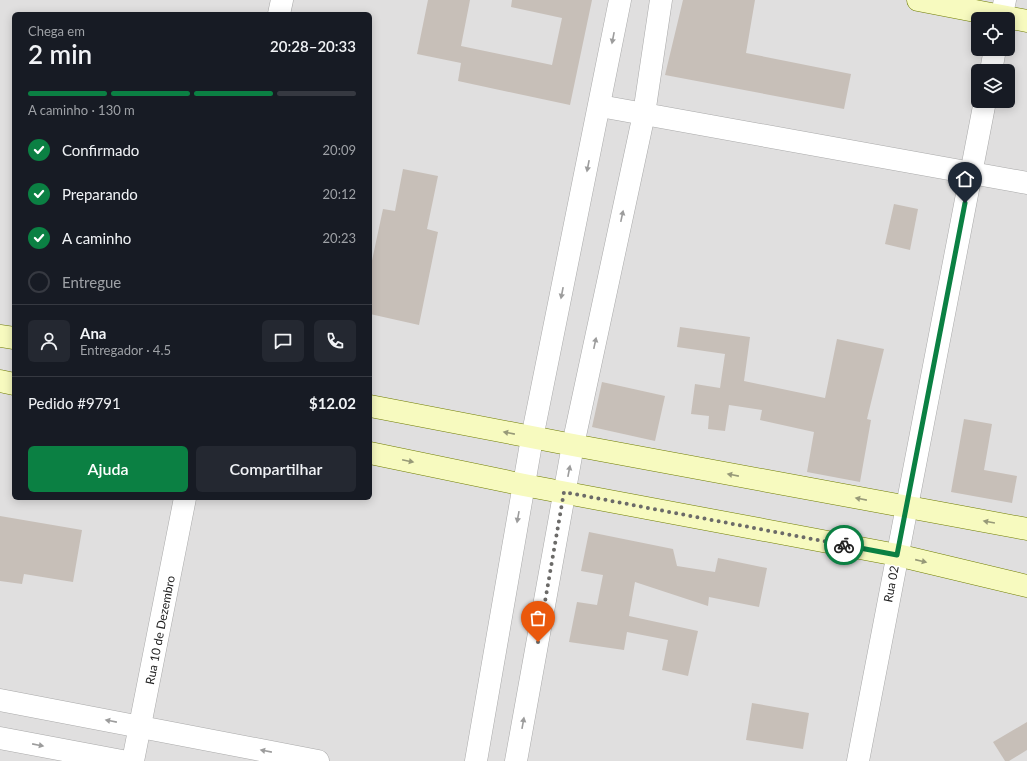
<!DOCTYPE html>
<html lang="pt">
<head>
<meta charset="utf-8">
<style>
	:root { --surface:#171b24; --page:#242831; --text:#f1f3f6; --muted:#9ea1a6; --line:#363941; --accent:#0b8043 }
	body { margin:0; font-family:Lato,sans-serif; background:var(--page); color:var(--text); height:100vh; display:flex; flex-direction:column; font-size:15px; white-space:nowrap }
	* { box-sizing:border-box; margin:0 }
	p { font-size:13px; color:var(--muted) }
	.icon { flex:none; width:22px; height:22px; fill:none; stroke:currentColor; stroke-width:2; stroke-linecap:round; stroke-linejoin:round }
	.map { position:relative; flex:1; overflow:hidden }
	.drawer { position:absolute; left:12px; top:12px; width:360px; height:488px; display:flex; flex-direction:column; background:var(--surface); border-radius:6px; box-shadow:0 2px 10px #0003 }
	.drawer>* { flex:none }
	.fabs { position:absolute; left:971px; top:12px; display:grid; gap:8px }
	.fabs a { display:grid; place-items:center; width:44px; height:44px; border-radius:6px; background:var(--surface); box-shadow:0 2px 10px #0003; font-size:20px }
	.pin { position:absolute; display:grid; place-items:center; width:34px; height:34px; color:#fff; margin:-41px -17px; border-radius:50% 50% 50% 0; rotate:-45deg; box-shadow:0 0 4px #0007 }
	.pin .icon { rotate:45deg }
	.courier { position:absolute; display:grid; place-items:center; width:40px; height:40px; margin:-20px; border:3px solid #0b8043; border-radius:50%; background:#fff; color:#222; box-shadow:0 1px 5px #0007 }
	.summary em { font-style:normal; font-weight:600 }
	.summary div { display:flex; flex-direction:column-reverse }
	.summary { display:flex; align-items:center; justify-content:space-between; height:68px; padding:0 16px }
	h1 { font-size:26px; font-weight:600; line-height:30px }
	.bar { display:grid; grid-template-columns:repeat(4,1fr); gap:6px 4px; align-content:center; height:48px; padding:0 16px }
	.bar i { height:5px; border-radius:3px; background:var(--line) }
	.bar .on { background:var(--accent) }
	.bar p { grid-column:span 4 }
	.line { display:flex; align-items:center; gap:10px; padding:0 16px; border-top:1px solid var(--line) }
	.line div { flex:1 }
	.round { display:grid; place-items:center; flex:none; width:42px; height:42px; border-radius:6px; background:var(--page) }
	ol { padding:0 16px; list-style:none }
	li { display:flex; align-items:center; gap:12px; height:44px }
	li p { margin-inline-start:auto }
	li .icon { padding:4px; border-radius:50%; background:var(--accent); color:#fff; stroke-width:4 }
	li:last-child { color:var(--muted) }
	li i { width:22px; height:22px; border:2px solid var(--line); border-radius:50% }
	.action { display:flex; gap:8px; margin-top:auto; padding:8px 16px }
	.action a { flex:1; height:46px; border-radius:6px; background:var(--accent); color:#fff; font-size:16px; font-weight:600; line-height:46px; text-align:center }
	.action a+a { background:var(--page); color:var(--text) }
	.map>svg:first-child { display:block }
	.residential { fill:#e0dfdf; fill-rule:evenodd }
	.building { fill:#c7bfb8 }
	.lines { fill:none; stroke-linecap:round; stroke-linejoin:round }
	.street-casing { stroke:#a9a9a9; stroke-width:23 }
	.secondary-casing { stroke:#707d05; stroke-width:23 }
	.street { stroke:#fff; stroke-width:22 }
	.secondary { stroke:#f7fabf; stroke-width:22 }
	.oneway { fill:#9c9c9c }
	.oneway2 { fill:#979978 }
	.done { stroke:#6b6a68; stroke-width:4; stroke-dasharray:0 7.2 }
	.route { stroke:#0b8043; stroke-width:5 }
	.labels { text-anchor:middle; dominant-baseline:central; stroke-width:3; stroke-linejoin:round; paint-order:stroke }
	.street-label { font-size:12px; fill:#222; stroke:#fff }
</style>
</head>
<body>
<div class="map">
<svg width="1027" height="761" viewBox="0 0 1027 761">
	<rect width="100%" height="100%" fill="#f2efe9"/>
	<path class="residential" d="M0,0H1027V761H0ZM14,14H370V498H14ZM978,19H1008V49H978ZM978,71H1008V101H978Z"/>
	<g class="building">
		<path d="M428,0H470L461,46L552,65L562,18L511,7L512,0H592L570,105L458,81L461,63L417,54Z"/>
		<path d="M683,0H755L746,53L851,74L844,109L665,75Z"/>
		<path d="M403,169L438,176L427,229L438,232L419,325L370,314V270L383,209L395,211Z"/>
		<path d="M894,204L918,209L910,250L885,244Z"/>
		<path d="M680,327L750,337L744,381L825,398L837,339L884,349L867,419L871,420L860,482L807,472L814,432L760,420L762,410L729,405L725,431L708,429L709,416L691,414L695,384L720,388L725,354L677,347Z"/>
		<path d="M602,382L665,396L655,441L592,427Z"/>
		<path d="M964,419L992,424L984,470L1017,476L1012,503L951,492Z"/>
		<path d="M0,516L82,530L73,582L24,574L22,584L0,581Z"/>
		<path d="M589,532L673,549L677,566L715,572L718,558L767,568L759,607L709,597L708,606L635,582L629,616L698,631L688,676L662,670L668,640L627,632L624,650L569,642L577,602L597,605L603,575L581,571Z"/>
		<path d="M752,703L809,713L803,749L746,740Z"/>
		<path d="M1027,722V750L1009,761H1005L993,742Z"/>
	</g>
	<g class="lines">
		<defs>
			<g id="street">
				<path d="M279,14L282,0"/>
				<path d="M1001,19L1005,0"/>
				<path d="M991,71L995,49"/>
				<path d="M600,106L1027,183"/>
				<path d="M0,700L318,761"/>
				<path d="M0,738L122,761"/>
				<path d="M133,761L185,498"/>
				<path d="M476,761L532,438L620,0"/>
				<path d="M516,761L573,445L644,114L661,0"/>
				<path d="M858,761L985,101"/>
			</g>
			<g id="secondary">
				<path d="M918,0L1027,21"/>
				<path d="M0,336L14,338"/>
				<path d="M0,381L14,384"/>
				<path d="M370,406L573,445L1027,529"/>
				<path d="M370,453L524,485L897,555L1027,586"/>
			</g>
		</defs>
		<use href="#street" class="street-casing"/>
		<use href="#secondary" class="secondary-casing"/>
		<use href="#street" class="street"/>
		<use href="#secondary" class="secondary"/>
	</g>
	<defs><path id="oneway-solid" d="M-6-.8H1V-3.2L6.5 0L1 3.2V.8H-6Z"/></defs>
	<g class="oneway">
		<use href="#oneway-solid" transform="translate(613 38) rotate(101)"/>
		<use href="#oneway-solid" transform="translate(588 166) rotate(101)"/>
		<use href="#oneway-solid" transform="translate(622 216) rotate(-78)"/>
		<use href="#oneway-solid" transform="translate(562 293) rotate(101)"/>
		<use href="#oneway-solid" transform="translate(595 343) rotate(-78)"/>
		<use href="#oneway-solid" transform="translate(569 471) rotate(-79)"/>
		<use href="#oneway-solid" transform="translate(518 517) rotate(100)"/>
		<use href="#oneway-solid" transform="translate(111 721) rotate(-169)"/>
		<use href="#oneway-solid" transform="translate(523 723) rotate(-80)"/>
		<use href="#oneway-solid" transform="translate(38 745) rotate(11)"/>
		<use href="#oneway-solid" transform="translate(266 751) rotate(-169)"/>
	</g>
	<g class="oneway2">
		<use href="#oneway-solid" transform="translate(509 433) rotate(-169)"/>
		<use href="#oneway-solid" transform="translate(408 461) rotate(12)"/>
		<use href="#oneway-solid" transform="translate(733 475) rotate(-169)"/>
		<use href="#oneway-solid" transform="translate(861 499) rotate(-169)"/>
		<use href="#oneway-solid" transform="translate(989 522) rotate(-170)"/>
		<use href="#oneway-solid" transform="translate(921 561) rotate(13)"/>
	</g>
	<g class="lines">
		<path class="done" d="M538,642L564,492L844,545"/>
		<path class="route" d="M844,545L897,555L965,203"/>
	</g>
	<g class="labels">
		<g class="street-label">
			<text transform="translate(891 584) rotate(-79)">Rua 02</text>
			<text transform="translate(160 630) rotate(-79)">Rua 10 de Dezembro</text>
		</g>
	</g>
</svg>
<div class="fabs">
<a><svg class="icon" aria-label="locate" viewBox="0 0 24 24"><circle cx="12" cy="12" r="6"/><path d="M12 2v4M12 18v4M2 12h4M18 12h4"/></svg></a>
<a><svg class="icon" aria-label="layers" viewBox="0 0 24 24"><path d="M12 4l9 5-9 5-9-5zM3 14l9 5 9-5"/></svg></a>
</div>
<div class="pin" style="left:538px;top:642px;background:#ea580c"><svg class="icon" aria-label="bag" viewBox="0 0 24 24"><path d="M5 8h14l-1 12H6zM9 8a3 3 0 0 1 6 0"/></svg></div>
<div class="pin" style="left:965px;top:203px;background:#1f2937"><svg class="icon" aria-label="home" viewBox="0 0 24 24"><path d="M3 11l9-7 9 7M6 9v11h12V9"/></svg></div>
<div class="courier" style="left:844px;top:545px"><svg class="icon" aria-label="bike" viewBox="0 0 24 24"><circle cx="6" cy="16" r="4"/><circle cx="18" cy="16" r="4"/><path d="M6 16l4-8h5l3 8M10 8l3 8H6M13 5h3"/></svg></div>
<section class="drawer">
<div class="summary"><div><h1>2 min</h1><p>Chega em</p></div><em>20:28–20:33</em></div>
<div class="bar"><i class="on"></i><i class="on"></i><i class="on"></i><i></i><p>A caminho · 130 m</p></div>
<ol>
<li><svg class="icon" aria-label="check" viewBox="0 0 24 24"><path d="M5 12l5 5 9-10"/></svg>Confirmado<p>20:09</p></li>
<li><svg class="icon" aria-label="check" viewBox="0 0 24 24"><path d="M5 12l5 5 9-10"/></svg>Preparando<p>20:12</p></li>
<li><svg class="icon" aria-label="check" viewBox="0 0 24 24"><path d="M5 12l5 5 9-10"/></svg>A caminho<p>20:23</p></li>
<li><i></i>Entregue</li>
</ol>
<div class="line" style="height:72px"><a class="round"><svg class="icon" aria-label="person" viewBox="0 0 24 24"><circle cx="12" cy="8" r="4"/><path d="M4 21q1-7 8-7t8 7"/></svg></a><div><b>Ana</b><p>Entregador · 4.5</p></div><a class="round"><svg class="icon" aria-label="chat" viewBox="0 0 24 24"><path d="M4 5h16v11H9l-5 4z"/></svg></a><a class="round"><svg class="icon" aria-label="phone" viewBox="0 0 24 24"><path d="M5 4h4l2 5-3 2q2 4 5 5l2-3 5 2v4C11 20 4 13 5 4z"/></svg></a></div>
<div class="line" style="height:52px"><div>Pedido #9791</div><b>$12.02</b></div>
<div class="action"><a>Ajuda</a><a>Compartilhar</a></div>
</section>
</div>
</body>
</html>
